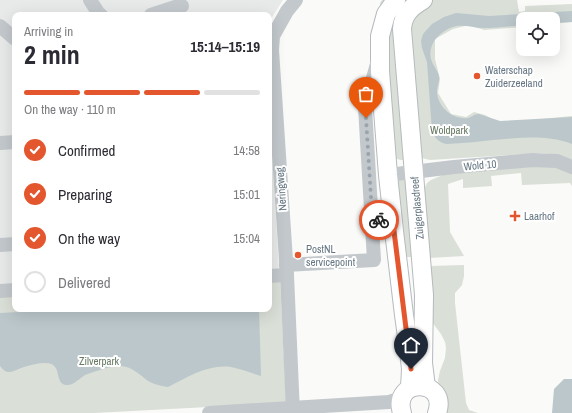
<!DOCTYPE html>
<html lang="en">
<head>
<meta charset="utf-8">
<style>
	:root { --surface:#fff; --page:#f2f2f3; --text:#2b2b33; --muted:#7c7c81; --line:#e1e1e2; --accent:#e4572e }
	body { margin:0; font-family:"Archivo Narrow",sans-serif; background:var(--page); color:var(--text); height:100vh; display:flex; flex-direction:column; font-size:15px; white-space:nowrap }
	* { box-sizing:border-box; margin:0 }
	p { font-size:13px; color:var(--muted) }
	.icon { flex:none; width:22px; height:22px; fill:none; stroke:currentColor; stroke-width:2; stroke-linecap:round; stroke-linejoin:round }
	.map { position:relative; flex:1; overflow:hidden }
	.details { position:absolute; left:12px; top:12px; width:260px; height:300px; display:flex; flex-direction:column; background:var(--surface); border-radius:8px; box-shadow:0 4px 16px #0002 }
	.details>* { flex:none }
	.buttons { position:absolute; left:516px; top:12px; display:grid; gap:8px }
	.buttons a { display:grid; place-items:center; width:44px; height:44px; border-radius:8px; background:var(--surface); box-shadow:0 4px 16px #0002; font-size:20px }
	.pin { position:absolute; display:grid; place-items:center; width:34px; height:34px; color:#fff; margin:-41px -17px; border-radius:50% 50% 50% 0; rotate:-45deg; box-shadow:0 0 4px #0007 }
	.pin .icon { rotate:45deg }
	.courier { position:absolute; display:grid; place-items:center; width:40px; height:40px; margin:-20px; border:3px solid #e4572e; border-radius:50%; background:#fff; color:#222; box-shadow:0 1px 5px #0007 }
	.overview em { font-style:normal; font-weight:700 }
	.overview div { display:flex; flex-direction:column-reverse }
	.overview { display:flex; align-items:center; justify-content:space-between; height:68px; padding:0 12px }
	h1 { font-size:26px; font-weight:700; line-height:30px }
	.bar { display:grid; grid-template-columns:repeat(4,1fr); gap:6px 4px; align-content:center; height:48px; padding:0 12px }
	.bar i { height:5px; border-radius:3px; background:var(--line) }
	.bar .on { background:var(--accent) }
	.bar p { grid-column:span 4 }
	ol { padding:0 12px; list-style:none }
	li { display:flex; align-items:center; gap:12px; height:44px }
	li p { margin-inline-start:auto }
	li .icon { padding:4px; border-radius:50%; background:var(--accent); color:#fff; stroke-width:4 }
	li:last-child { color:var(--muted) }
	li i { width:22px; height:22px; border:2px solid var(--line); border-radius:50% }
	.map>svg:first-child { display:block }
	.built { fill:#e8e9e9 }
	.green { fill:#dadfd7 }
	.water { fill:#bbc7cb }
	.lines { fill:none; stroke-linecap:round; stroke-linejoin:round }
	.major-casing { stroke:#b5babe; stroke-width:20 }
	.minor { stroke:#c3c8cc; stroke-width:14 }
	.major { stroke:#fff; stroke-width:18 }
	.done { stroke:#99a4ac; stroke-width:4; stroke-dasharray:0 7.2 }
	.route { stroke:#e4572e; stroke-width:5 }
	.poi-dot { fill:#e4572e; stroke:#fff; stroke-width:1.5 }
	.labels { text-anchor:middle; dominant-baseline:central; stroke-width:4; stroke-linejoin:round; paint-order:stroke }
	.poi-label { font-size:11px; fill:#657683; stroke:#fff; text-anchor:start }
	.park-label { font-size:11px; fill:#687a64; stroke:#fff }
	.street-label { font-size:11px; fill:#657683; stroke:#fff }
</style>
</head>
<body>
<div class="map">
<svg width="572" height="413" viewBox="0 0 572 413">
	<rect width="100%" height="100%" fill="#fafaf8"/>
	<g class="built">
		<path d="M0,0H283L269,22V15H15V287L0,288Z"/>
		<path d="M269,103L279,269L269,270Z"/>
	</g>
	<g class="green">
		<path d="M382,0H397L404,160C400,160 397,160 395,156L383,50L380,6V3Z"/>
		<path d="M412,0H517L519,12L525,11V6L572,4V22L553,24V19H523V27L484,30L469,25L453,29L435,39V59L440,79L438,93L451,114L466,117L474,112L485,115L499,123L572,116V161L550,154L542,153L430,160L422,158L421,151L409,3Z"/>
		<path d="M533,161L572,172V186L570,183L522,185L521,173L491,176L492,186L463,188V179L448,184L450,232L464,256L428,258L422,194L427,183L431,180L445,174Z"/>
		<path d="M408,178L413,257H404L394,181Z"/>
		<path d="M464,265V276L462,285L455,293V303L466,403L469,410L478,413H443L438,380L440,371L445,358L446,348L445,342L441,334L432,322L430,266Z"/>
		<path d="M280,278L286,403L94,413H0V294L15,293V309H269V279Z"/>
	</g>
	<g class="water">
		<path d="M572,11V22L553,23V19H523V25C510,26 496,28 483,28C472,28 461,23 450,28C437,34 426,47 432,62C434,67 438,71 439,76C440,81 437,86 437,91C437,106 452,120 468,118C472,117 474,114 479,114L500,121L572,117V144C547,134 519,138 493,140C478,142 462,143 447,144C439,143 435,138 432,131L427,62L422,48L421,41L423,34L432,24L444,17L456,13L489,16Z"/>
		<path d="M75,309H259L261,376C251,373 241,369 231,367C208,364 188,377 168,387C162,386 156,385 150,382C140,376 134,367 121,366C111,366 95,371 85,375C80,378 73,386 66,385C53,383 64,363 45,363C38,363 31,365 24,367C14,370 8,377 0,366V313Z"/>
		<path d="M564,379H572V413H552L554,389Z"/>
	</g>
	<g class="lines">
		<defs>
			<g id="major">
				<path d="M396,0L386,14L380,36V71L388,175L394,231L404,315L409,351L411,369L410,388"/>
				<path d="M423,0C411,7 403,14 402,29L424,295L423,363L426,387"/>
				<path d="M402,413C391,377 449,378 437,413"/>
			</g>
		</defs>
		<use href="#major" class="major-casing"/>
		<g class="minor">
			<path d="M90,0L99,14L101,15"/>
			<path d="M151,15L178,6H182"/>
			<path d="M0,26L15,39"/>
			<path d="M0,143L15,142"/>
			<path d="M388,175L454,167L533,160L557,161L572,167"/>
			<path d="M0,245L15,244"/>
			<path d="M286,265L374,260L365,107L377,64"/>
			<path d="M269,276L287,275"/>
			<path d="M0,291L15,290"/>
			<path d="M209,413L389,402L402,398"/>
			<path d="M293,413L287,275L272,50L273,36L287,11L296,0"/>
		</g>
		<use href="#major" class="major"/>
	</g>
	<g class="lines">
		<path class="done" d="M366,118L372,214L379,220"/>
		<path class="route" d="M379,220L394,231L411,369"/>
	</g>
	<g class="poi-dot">
		<circle cx="477" cy="76" r="4"/>
		<path d="M513 210h4v4h4v4h-4v4h-4v-4h-4v-4h4z"/>
		<circle cx="298" cy="255" r="4"/>
	</g>
	<g class="labels">
		<g class="poi-label">
			<text x="485" y="70">Waterschap<tspan x="485" dy="13">Zuiderzeeland</tspan></text>
			<text x="524" y="216">Laarhof</text>
			<text x="306" y="249">PostNL<tspan x="306" dy="13">servicepoint</tspan></text>
		</g>
		<g class="park-label">
			<text x="449" y="130">Woldpark</text>
			<text x="99" y="361">Zilverpark</text>
		</g>
		<g class="street-label">
			<text transform="translate(480 165) rotate(-5)">Wold 10</text>
			<text transform="translate(281 189) rotate(-94)">Neringweg</text>
			<text transform="translate(417 208) rotate(-95)">Zuigerplasdreef</text>
		</g>
	</g>
</svg>
<div class="buttons">
<a><svg class="icon" aria-label="locate" viewBox="0 0 24 24"><circle cx="12" cy="12" r="6"/><path d="M12 2v4M12 18v4M2 12h4M18 12h4"/></svg></a>
</div>
<div class="pin" style="left:366px;top:118px;background:#ea580c"><svg class="icon" aria-label="bag" viewBox="0 0 24 24"><path d="M5 8h14l-1 12H6zM9 8a3 3 0 0 1 6 0"/></svg></div>
<div class="pin" style="left:411px;top:369px;background:#1f2937"><svg class="icon" aria-label="home" viewBox="0 0 24 24"><path d="M3 11l9-7 9 7M6 9v11h12V9"/></svg></div>
<div class="courier" style="left:379px;top:220px"><svg class="icon" aria-label="bike" viewBox="0 0 24 24"><circle cx="6" cy="16" r="4"/><circle cx="18" cy="16" r="4"/><path d="M6 16l4-8h5l3 8M10 8l3 8H6M13 5h3"/></svg></div>
<section class="details">
<div class="overview"><div><h1>2 min</h1><p>Arriving in</p></div><em>15:14–15:19</em></div>
<div class="bar"><i class="on"></i><i class="on"></i><i class="on"></i><i></i><p>On the way · 110 m</p></div>
<ol>
<li><svg class="icon" aria-label="check" viewBox="0 0 24 24"><path d="M5 12l5 5 9-10"/></svg>Confirmed<p>14:58</p></li>
<li><svg class="icon" aria-label="check" viewBox="0 0 24 24"><path d="M5 12l5 5 9-10"/></svg>Preparing<p>15:01</p></li>
<li><svg class="icon" aria-label="check" viewBox="0 0 24 24"><path d="M5 12l5 5 9-10"/></svg>On the way<p>15:04</p></li>
<li><i></i>Delivered</li>
</ol>
</section>
</div>
</body>
</html>
